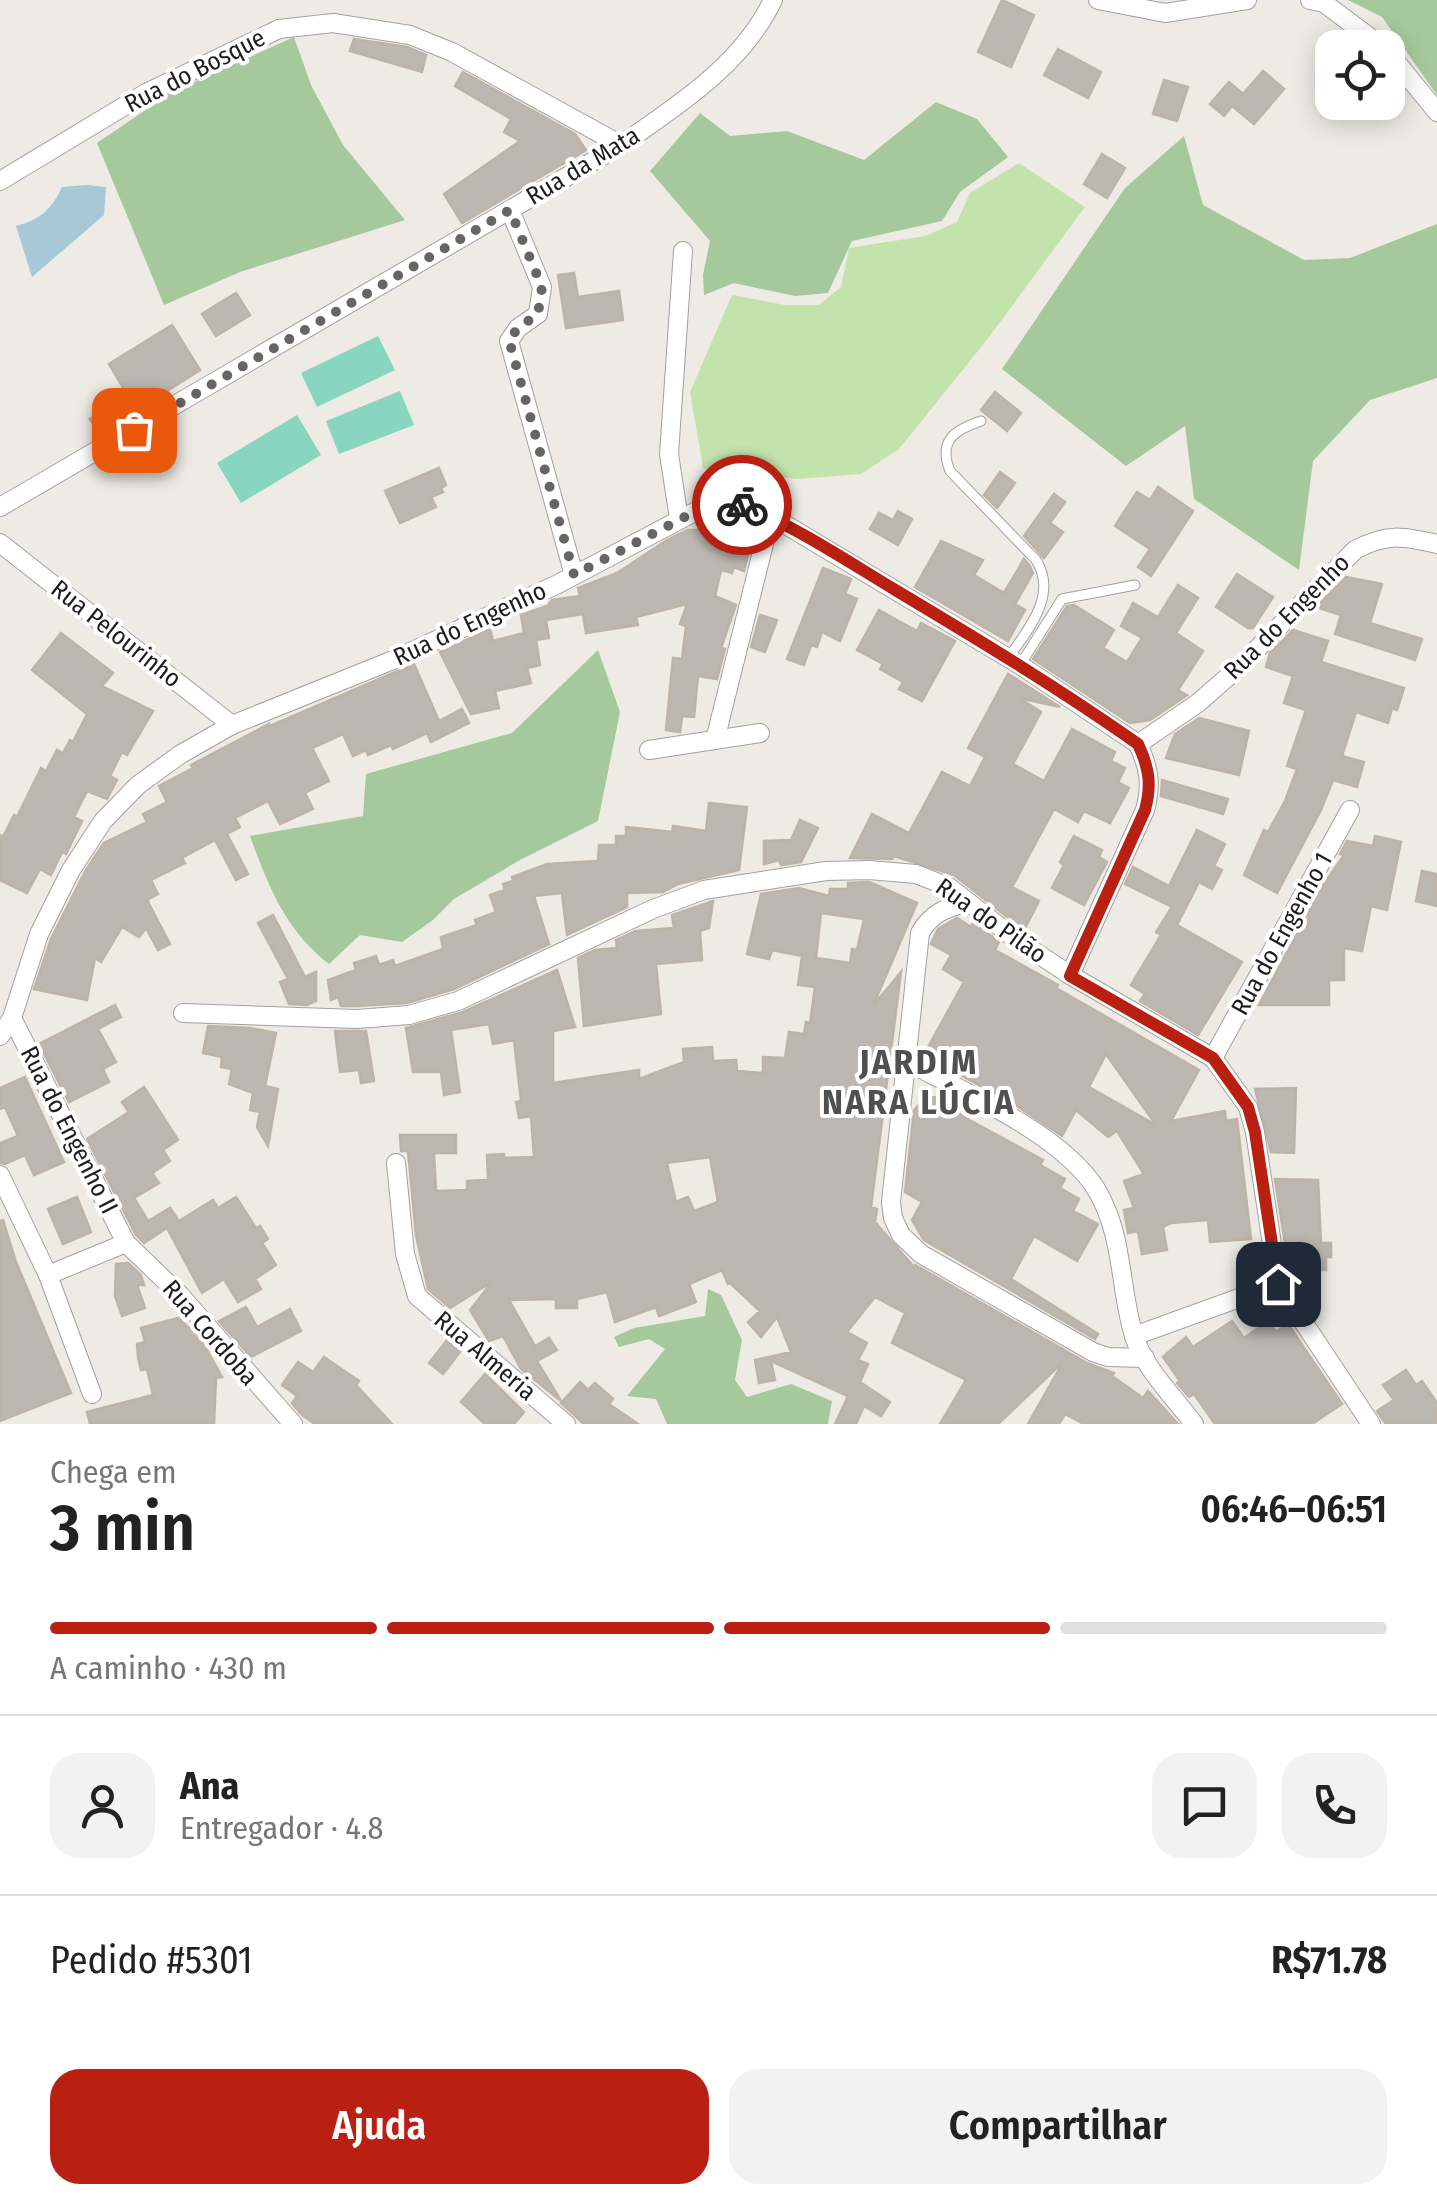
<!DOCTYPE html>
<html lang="pt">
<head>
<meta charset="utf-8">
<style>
	:root { --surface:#fff; --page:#f2f2f2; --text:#222; --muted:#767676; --line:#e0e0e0; --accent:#b92011 }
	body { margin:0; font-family:"Fira Sans Condensed",sans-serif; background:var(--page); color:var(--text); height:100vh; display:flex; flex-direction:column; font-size:38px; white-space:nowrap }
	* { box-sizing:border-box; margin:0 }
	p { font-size:32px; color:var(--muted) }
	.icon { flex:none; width:55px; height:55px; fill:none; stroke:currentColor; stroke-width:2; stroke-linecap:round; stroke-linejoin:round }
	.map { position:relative; height:1424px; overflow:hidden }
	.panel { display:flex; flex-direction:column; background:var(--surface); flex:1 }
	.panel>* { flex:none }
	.tools { position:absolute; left:1315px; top:30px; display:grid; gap:20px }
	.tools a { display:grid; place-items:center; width:90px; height:90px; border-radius:20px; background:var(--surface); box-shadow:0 5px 25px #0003; font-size:50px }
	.pin { position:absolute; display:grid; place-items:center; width:85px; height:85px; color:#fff; margin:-42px; border-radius:20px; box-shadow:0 5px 15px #0006 }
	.courier { position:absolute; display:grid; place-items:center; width:100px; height:100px; margin:-50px; border:8px solid #b92011; border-radius:50%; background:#fff; color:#222; box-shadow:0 2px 12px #0007 }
	.headline em { font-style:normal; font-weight:600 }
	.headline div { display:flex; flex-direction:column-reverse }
	.headline { display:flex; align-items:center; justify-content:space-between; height:170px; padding:0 50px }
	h1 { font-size:65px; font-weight:600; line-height:75px }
	.bar { display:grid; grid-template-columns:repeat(4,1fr); gap:15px 10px; align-content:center; height:120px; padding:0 50px }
	.bar i { height:12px; border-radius:8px; background:var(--line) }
	.bar .selected { background:var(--accent) }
	.bar p { grid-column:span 4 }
	.line { display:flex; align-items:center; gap:25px; padding:0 50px; border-top:2px solid var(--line) }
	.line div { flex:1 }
	.round { display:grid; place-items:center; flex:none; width:105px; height:105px; border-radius:30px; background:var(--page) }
	.cta { display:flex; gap:20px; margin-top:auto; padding:20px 50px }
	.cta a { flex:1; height:115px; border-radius:30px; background:var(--accent); color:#fff; font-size:40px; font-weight:600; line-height:115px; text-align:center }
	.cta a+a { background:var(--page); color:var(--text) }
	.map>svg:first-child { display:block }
	.grass { fill:#c3e3ad }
	.forest { fill:#a5c99c }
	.pitch { fill:#88d6bf }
	.water { fill:#a7c8d7 }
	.building { fill:#bdb7b1; stroke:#beb3a7; stroke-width:2.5; fill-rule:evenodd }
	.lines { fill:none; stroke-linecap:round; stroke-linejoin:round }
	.service-casing { stroke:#a1a1a1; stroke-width:11 }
	.minor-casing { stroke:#a1a1a1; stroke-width:20 }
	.service { stroke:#fff; stroke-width:9 }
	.minor { stroke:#fff; stroke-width:18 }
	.done { stroke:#666563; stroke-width:10; stroke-dasharray:0 18 }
	.route { stroke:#b92011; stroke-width:12 }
	.labels { text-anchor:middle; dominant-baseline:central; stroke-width:8; stroke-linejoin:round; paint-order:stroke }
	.street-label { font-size:25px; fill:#1d1d1d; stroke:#fff }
	.district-label { font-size:35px; font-weight:bold; letter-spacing:2.5px; fill:#505050; stroke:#fff }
</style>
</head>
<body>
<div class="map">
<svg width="1437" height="1424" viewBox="0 0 1437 1424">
	<rect width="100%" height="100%" fill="#edebe4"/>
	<path class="grass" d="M1019,163L1085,207L986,341L899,449L861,474L797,479L703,468L690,392L732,295L785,305H819L841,287L849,248L925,236L957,222L970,193Z"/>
	<g class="forest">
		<path d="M1348,0H1437V95L1382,17Z"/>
		<path d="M294,37L311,85L343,145L405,220L240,272L164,305L97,143L172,92Z"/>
		<path d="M936,102L977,119L1008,157L960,192L942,221L852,241L828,293L795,296L734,283L704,295L703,275L710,241L650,171L700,113L730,136L787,131L864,160Z"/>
		<path d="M1184,136L1203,205L1304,260L1350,258L1437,224V378L1370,400L1313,461L1299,570L1194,499L1185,426L1126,466L1002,369L1125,188Z"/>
		<path d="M598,650L620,712L598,821L520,860L454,899L433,920L402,942L360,935L329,964C286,931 268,886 250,836L363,816L366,774L512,733Z"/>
		<path d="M708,1289L721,1295L742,1340L735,1380L747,1397L791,1384L832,1401L828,1424H667L656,1399L627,1396L665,1349L649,1339L619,1347L614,1337L634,1328L705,1316Z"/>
	</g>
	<g class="pitch">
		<path d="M378,336L395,370L317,407L301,373Z"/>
		<path d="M400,391L414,425L339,454L326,421Z"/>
		<path d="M297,415L321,455L241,503L217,463Z"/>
	</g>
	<path class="water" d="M86,185L106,187L104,215L32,277L16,226C40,220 52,209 62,187Z"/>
	<g class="building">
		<path d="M1002,0L1034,15L1011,67L978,52Z"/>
		<path d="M354,39L407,47L426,55L422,72L350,51Z"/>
		<path d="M1058,49L1101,72L1088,98L1044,75Z"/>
		<path d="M1263,71L1284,89L1254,124L1232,106L1224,116L1210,104L1229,82L1243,94Z"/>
		<path d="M463,72L575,134L586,150L462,223L444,194L520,141L504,132L511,119L455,86Z"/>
		<path d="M1164,80L1188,87L1177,121L1153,114Z"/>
		<path d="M1102,154L1125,168L1107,198L1084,184Z"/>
		<path d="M574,273L578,297L619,291L623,320L566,328L558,275Z"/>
		<path d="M236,293L250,315L216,336L202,314Z"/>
		<path d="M172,325L200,370L99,434L90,419L128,396L109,364Z"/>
		<path d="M995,392L1021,413L1007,431L981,410Z"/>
		<path d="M439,468L446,485L441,488L443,492L431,497L436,507L400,523L385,491Z"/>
		<path d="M1000,472L1015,483L997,508L984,495Z"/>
		<path d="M1158,487L1193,511L1151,576L1138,567L1150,549L1115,526L1137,492L1150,500Z"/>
		<path d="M1054,494L1065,502L1050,523L1063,532L1044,558L1024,536Z"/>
		<path d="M898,511L912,519L898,545L870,529L879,513L893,520Z"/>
		<path d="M719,520L755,527L744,571L734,567L732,573L721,570L715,596L736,605L721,648L725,649L717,679L698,676L694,717L682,716L680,732L666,730L673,658L682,659L686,626L680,624L687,604L636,617L638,625L586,633L583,614L546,620L549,638L536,640L540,665L527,668L531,683L495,691L499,708L471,714L440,652L490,629L493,641L524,633L521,615L547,606L552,600L580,596L578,588L617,573L667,540L687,530H698L699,524L717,527Z"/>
		<path d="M941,541L983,560L974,575L1004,593L1024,559L1029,565L1033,573L1015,604L1025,610L1008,641L915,587Z"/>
		<path d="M823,568L851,579L845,594L857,599L840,641L822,632L817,647L811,645L804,665L787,659Z"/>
		<path d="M1237,574L1273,597L1253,628H1248L1216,607Z"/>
		<path d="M1346,577L1382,584L1370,623L1422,639L1415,660L1335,634L1341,615L1316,607Z"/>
		<path d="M1178,585L1198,598L1176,633L1203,651L1178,690L1187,695L1150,720L1130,723L1033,659L1067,606L1074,605L1114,630L1103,648L1127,662L1142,638L1121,626L1133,603L1158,617Z"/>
		<path d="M879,610L917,631L921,623L955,641L922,701L899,689L903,682L880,669L883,664L857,650Z"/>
		<path d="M760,615L777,620L765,652L751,647Z"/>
		<path d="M1293,630L1328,641L1321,662L1404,688L1397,710L1392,708L1388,723L1356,712L1342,756L1364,762L1357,787L1333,780L1321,810L1277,893L1244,875L1264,830L1268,832L1285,801L1297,769L1287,766L1306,710L1284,703L1293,676L1266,667L1270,653Z"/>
		<path d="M61,633L113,673L102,686L153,711L127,755L122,752L110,776L117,780L107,799L87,791L74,817L82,821L66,854L62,852L51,875L40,869L27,893L0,880V835L3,837L14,815L17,817L41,768L46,771L57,750L63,753L70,740L73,742L87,714L32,670Z"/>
		<path d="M414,664L439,721L462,709L469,723L431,742L427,733L393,749L391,745L368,755L366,750L353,756L343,734L312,748L329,781L305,793L313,809L280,824L268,801L235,818L240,827L227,834L248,874L236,880L215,840L182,858L185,863L151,880L158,894L147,900L170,944L158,950L146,928L139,937L122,927L101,962L95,958L87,1000L34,989L51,939L86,870L104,843L147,822L143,814L167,802L159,786L193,768L191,765L269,724L270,726Z"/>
		<path d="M1008,674L1060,707L1019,698L1041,712L1013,764L1044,781L1072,729L1115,752L1111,761L1125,768L1118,782L1129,788L1110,823L1084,811L1078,822L1054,809L1012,887L1039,901L1024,930L954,875L894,856L892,859L850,858L872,814L909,833L942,772L970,786L985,757L968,748Z"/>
		<path d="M1199,718L1249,731L1239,775L1166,758L1175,734Z"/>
		<path d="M1162,780L1228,799L1223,814L1161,796Z"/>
		<path d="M709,803L747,807L739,870L678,884L663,892L627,893V907L567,935L562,893L534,896L549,944L454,989L407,1003L357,1006H341L338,997L331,1000L328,980L356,970L354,963L376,956L379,965L393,960L395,966L443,949L441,937L477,925L475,920L496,912L490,895L505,890L503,884L513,881L512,877L547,864L598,861L599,845H616V836H626V827L672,832L673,826L706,831Z"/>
		<path d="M800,820L818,828L801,862L781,865L779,860L764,864V841L791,840Z"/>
		<path d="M1197,830L1225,844L1214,866L1222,870L1212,889L1199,882L1177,925L1242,962L1198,1035L1140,1001L1145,994L1131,985L1161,935L1156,932L1172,907L1125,884L1133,867L1169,886Z"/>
		<path d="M1074,836L1102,850L1099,857L1107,862L1084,905L1052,888L1064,865L1060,862Z"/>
		<path d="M1375,836L1401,842L1387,910L1371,906L1362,951L1344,948V980H1329V1005H1259L1320,890L1344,855L1340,854L1347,841L1373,846Z"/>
		<path d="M1422,871L1437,874V906L1416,901Z"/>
		<path d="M869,882L917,903L873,1006L901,972L871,1207L877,1209L875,1222L914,1267L915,1265L1087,1363L1114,1373L1112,1376L1143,1398L1148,1391L1178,1424H1084L1065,1414L1059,1424H1028L1063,1362L998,1424H940L966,1380L892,1343L905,1313L875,1297L847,1332L867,1343L858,1360L868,1364L860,1382L890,1402L881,1416L864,1406L856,1424H835L848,1396L771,1361L775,1380L759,1383L755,1360L791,1352L777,1317L761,1337L748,1322L760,1311L730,1283L728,1284L722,1270L689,1284L696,1302L659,1316L656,1307L615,1322L607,1292L577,1299V1308H556V1299L509,1300L535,1346L549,1338L557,1350L537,1361L561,1401L521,1369L503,1336L489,1341L470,1310L492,1282L450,1308L428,1289L416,1235L408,1151H401L400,1135H456V1153H434L436,1191L467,1190V1181L488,1180L487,1155L504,1154V1158L534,1157L531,1116L519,1118L516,1102L521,1101L514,1040L493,1044L489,1024L451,1030L460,1092L444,1095L441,1072H413L406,1028L463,1012L557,970L575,1027L553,1031V1083L639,1070V1079L684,1062L683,1049L712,1047L713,1061L736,1060L737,1071L763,1073V1057L785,1058L789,1032L804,1034L806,1022L810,1023L815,987L798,985L802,956L772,950L769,959L747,954L761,894L799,888L829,896L830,889H848V883ZM821,913L864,919L857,950L852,949L850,963L816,958ZM710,1157L718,1202L694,1211L688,1197L676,1202L667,1163Z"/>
		<path d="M713,901L709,928L700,931L702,960L656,964L661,1014L584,1026L578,958L595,950L617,948L616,940L636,931L674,928L672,915Z"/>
		<path d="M273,915L305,977L316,972V1001L307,1005L289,1004L280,982L288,979L258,923Z"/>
		<path d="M957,918L971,927L973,922L999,942L995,950L1058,985L1056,988L1199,1070L1171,1121L1225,1111L1226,1121L1237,1119L1251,1239L1210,1242L1208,1220L1171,1223L1163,1227L1167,1250L1142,1254L1138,1231L1128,1233L1124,1210L1134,1208L1124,1181L1144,1174L1117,1131L1108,1137L1076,1110L1062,1136L1017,1106L955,1072L958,1066L927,1049L964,982L943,969L951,955L931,944L938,929ZM1106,1054L1156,1125L1089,1087Z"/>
		<path d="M115,1005L121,1017L98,1029L116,1062L103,1069L109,1082L69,1102L39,1044Z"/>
		<path d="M208,1026L250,1028L276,1033L265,1086L278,1089L268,1146L257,1127L260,1112L250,1110L253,1093L229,1084L232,1069L221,1067L222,1057L203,1053Z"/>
		<path d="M335,1031H366L374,1081L361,1083L359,1070L340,1072Z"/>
		<path d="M25,1077L64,1162L34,1175L25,1155L5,1164L0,1163V1143L18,1136L5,1107L0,1109V1088Z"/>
		<path d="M144,1087L178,1140L163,1150L170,1161L152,1173L159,1183L134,1198L148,1221L170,1208L179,1221L213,1200L218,1208L236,1197L256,1228L260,1226L268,1239L262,1243L276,1265L255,1279L261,1289L238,1302L224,1279L202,1293L167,1228L144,1243L136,1235L87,1139L129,1112L122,1102Z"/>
		<path d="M1296,1088L1294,1153L1271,1152L1255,1089Z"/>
		<path d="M936,1097L964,1117L1043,1160L1040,1165L1065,1179L1060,1188L1079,1199L1073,1211L1098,1224L1077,1261L1034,1236L1011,1279L1098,1334L1095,1339L924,1240L912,1220L922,1202L905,1192L914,1110L925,1099Z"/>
		<path d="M1275,1179L1318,1180L1321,1243H1331V1257H1326V1270H1289Z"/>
		<path d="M77,1197L91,1232L63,1244L48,1209Z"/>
		<path d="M3,1220L16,1262L71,1393L0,1421V1221Z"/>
		<path d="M128,1263L141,1275L144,1285H137L145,1308L122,1316L115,1296L116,1264Z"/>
		<path d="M246,1307L257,1327L290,1309L301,1331L251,1357L219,1321Z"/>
		<path d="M178,1318L201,1339L222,1377L216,1378L214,1424H90L87,1412L153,1395L147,1369L141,1370L138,1357L137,1344L145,1342L141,1328Z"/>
		<path d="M1232,1321L1244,1338L1268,1321L1276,1332L1288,1324L1342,1404L1312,1424H1215L1194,1394L1189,1397L1177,1383L1180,1381L1163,1357L1186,1337L1193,1347Z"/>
		<path d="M447,1340L460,1352L443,1374L429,1363Z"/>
		<path d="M324,1357L359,1381L356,1385L392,1424H315L301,1414L292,1403L297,1396L282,1385L298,1362L313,1372Z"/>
		<path d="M1406,1370L1416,1385L1422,1381L1437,1403V1424H1386L1377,1411L1394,1400L1383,1385Z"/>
		<path d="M485,1374L524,1412L514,1424H485L461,1402Z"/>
		<path d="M580,1382L588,1390L595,1383L613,1399L609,1404L638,1424H584L561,1403Z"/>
	</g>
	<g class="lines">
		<defs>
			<g id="service">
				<path d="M981,421C954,430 938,441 950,471L1036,560C1058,594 1029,629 1008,658"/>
				<path d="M1020,665L1062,599L1135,585"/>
			</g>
			<g id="minor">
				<path d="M1098,0L1165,13L1247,0"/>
				<path d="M1310,0L1324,3L1384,48"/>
				<path d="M1388,52L1437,112"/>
				<path d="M0,181L146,93L279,29L333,23L410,35L452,52L621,145"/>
				<path d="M510,210L542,287L538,314L518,328L509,341L574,575"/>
				<path d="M0,507L621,145C678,105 742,65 773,0"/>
				<path d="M679,519L669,454L683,251"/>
				<path d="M0,543L232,725"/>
				<path d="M715,740L771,516"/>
				<path d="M1138,744L1198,703L1238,668L1355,550C1387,533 1402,536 1437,544"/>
				<path d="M649,750L760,733"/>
				<path d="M968,902C946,908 931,913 920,933L891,1202L893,1218L901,1235L921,1254L1093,1352L1108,1357L1145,1358"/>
				<path d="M1070,975L1145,810C1152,784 1149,768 1138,744"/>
				<path d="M183,1013L357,1019L409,1015L458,1001L653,909L704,890L826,871L869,870L916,874L949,887L1014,938L1070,975L1213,1058L1248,1107L1255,1132L1278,1284L1371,1424"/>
				<path d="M12,1018L126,1243L180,1295L293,1424"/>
				<path d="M0,1036L12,1018L39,934L71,870L103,821L138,785L181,754L232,725L393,660L558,584L704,507L742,505L771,516L1020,665L1138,744"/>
				<path d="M1213,1058L1350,810"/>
				<path d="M908,1062C964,1092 1063,1135 1096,1189C1124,1235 1119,1287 1134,1336C1144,1368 1174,1397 1194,1424"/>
				<path d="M396,1163L405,1254L417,1296L566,1424"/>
				<path d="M0,1175L48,1275L92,1394"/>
				<path d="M48,1275L126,1243"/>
				<path d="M1134,1336L1278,1284"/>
			</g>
		</defs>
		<use href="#service" class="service-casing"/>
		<use href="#minor" class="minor-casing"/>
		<use href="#service" class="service"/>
		<use href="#minor" class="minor"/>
	</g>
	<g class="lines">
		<path class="done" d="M134,430L510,210L542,287L538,314L518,328L509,340L574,575L704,507L742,505"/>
		<path class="route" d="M742,505C797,527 847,561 897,591C979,640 1060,689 1138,744C1149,768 1152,784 1145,810L1070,976L1213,1058L1248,1107L1255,1132L1278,1284"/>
	</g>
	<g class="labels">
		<g class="street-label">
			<text transform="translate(195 71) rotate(-27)">Rua do Bosque</text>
			<text transform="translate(583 166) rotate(-31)">Rua da Mata</text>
			<text transform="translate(1287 617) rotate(-45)">Rua do Engenho</text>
			<text transform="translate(470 624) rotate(-25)">Rua do Engenho</text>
			<text transform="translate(116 634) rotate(38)">Rua Pelourinho</text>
			<text transform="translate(991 921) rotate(35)">Rua do Pilão</text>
			<text transform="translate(1282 934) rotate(-61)">Rua do Engenho 1</text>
			<text transform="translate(69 1130) rotate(63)">Rua do Engenho II</text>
			<text transform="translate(210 1333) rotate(49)">Rua Cordoba</text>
			<text transform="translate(485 1356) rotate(40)">Rua Almeria</text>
		</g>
		<g class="district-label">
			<text x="919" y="1062">JARDIM<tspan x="919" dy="40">NARA LÚCIA</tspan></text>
		</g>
	</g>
</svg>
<div class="tools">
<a><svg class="icon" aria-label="locate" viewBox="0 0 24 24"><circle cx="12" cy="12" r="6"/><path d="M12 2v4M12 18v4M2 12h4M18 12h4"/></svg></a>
</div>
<div class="pin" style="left:134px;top:430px;background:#ea580c"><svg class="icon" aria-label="bag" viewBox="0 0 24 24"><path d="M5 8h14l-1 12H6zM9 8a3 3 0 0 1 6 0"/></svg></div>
<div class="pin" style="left:1278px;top:1284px;background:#1f2937"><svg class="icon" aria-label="home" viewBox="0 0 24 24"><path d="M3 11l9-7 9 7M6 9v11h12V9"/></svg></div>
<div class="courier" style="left:742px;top:505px"><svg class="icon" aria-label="bike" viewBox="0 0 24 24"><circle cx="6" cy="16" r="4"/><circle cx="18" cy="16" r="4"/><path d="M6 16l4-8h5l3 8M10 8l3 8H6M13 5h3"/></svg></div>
</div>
<section class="panel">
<div class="headline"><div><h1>3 min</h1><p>Chega em</p></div><em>06:46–06:51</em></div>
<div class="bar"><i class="selected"></i><i class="selected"></i><i class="selected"></i><i></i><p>A caminho · 430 m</p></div>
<div class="line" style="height:180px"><a class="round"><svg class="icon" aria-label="person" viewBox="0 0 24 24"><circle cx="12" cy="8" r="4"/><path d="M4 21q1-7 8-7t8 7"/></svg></a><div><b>Ana</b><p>Entregador · 4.8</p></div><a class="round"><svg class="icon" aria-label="chat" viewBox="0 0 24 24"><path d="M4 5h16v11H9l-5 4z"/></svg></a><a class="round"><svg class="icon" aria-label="phone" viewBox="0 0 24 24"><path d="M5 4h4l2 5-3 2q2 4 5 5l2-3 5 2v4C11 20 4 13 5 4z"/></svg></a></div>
<div class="line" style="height:130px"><div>Pedido #5301</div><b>R$71.78</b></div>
<div class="cta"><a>Ajuda</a><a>Compartilhar</a></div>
</section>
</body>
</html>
